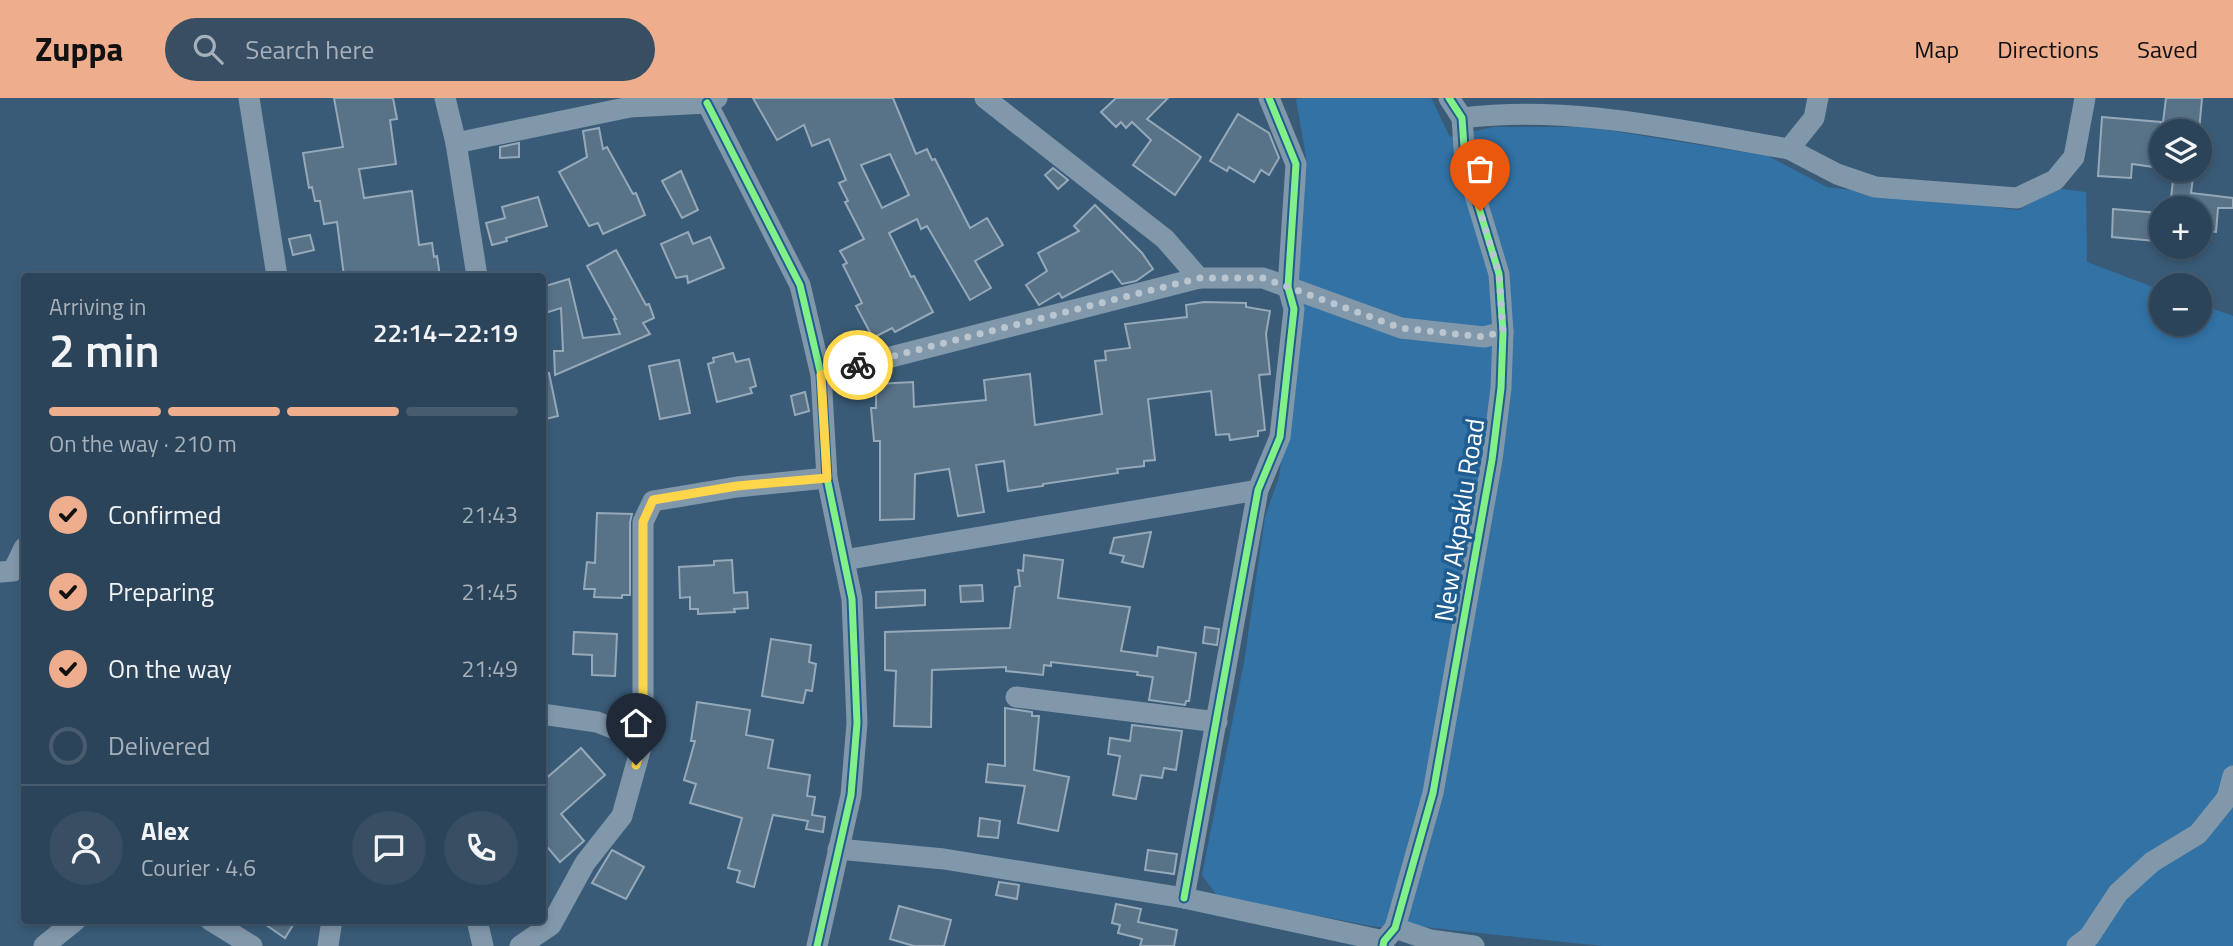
<!DOCTYPE html>
<html lang="en">
<head>
<meta charset="utf-8">
<style>
	:root { --surface:#2c4459; --page:#384e62; --text:#f1f3f6; --muted:#a6b0ba; --line:#485c6f; --accent:#eead8d }
	body { margin:0; font-family:"Titillium Web",sans-serif; background:var(--page); color:var(--text); height:100vh; display:flex; flex-direction:column; font-size:26px; white-space:nowrap }
	* { box-sizing:border-box; margin:0 }
	p { font-size:23px; color:var(--muted) }
	.icon { flex:none; width:38px; height:38px; fill:none; stroke:currentColor; stroke-width:2; stroke-linecap:round; stroke-linejoin:round }
	.map { position:relative; flex:1; overflow:hidden }
	.sheet { position:absolute; left:21px; top:175px; width:525px; height:651px; display:flex; flex-direction:column; background:var(--surface); border-radius:7px; box-shadow:0 4px 10px #0003,0 0 0 2px var(--line) }
	.sheet>* { flex:none }
	.controls { position:absolute; left:2149px; top:21px; display:grid; gap:14px }
	.controls a { display:grid; place-items:center; width:63px; height:63px; border-radius:50%; background:var(--surface); box-shadow:0 4px 10px #0003,0 0 0 2px var(--line); font-size:35px }
	.pin { position:absolute; display:grid; place-items:center; width:60px; height:60px; color:#fff; margin:-72px -30px; border-radius:50% 50% 50% 0; rotate:-45deg; box-shadow:0 0 7px #0007 }
	.pin .icon { rotate:45deg }
	.courier { position:absolute; display:grid; place-items:center; width:70px; height:70px; margin:-35px; border:5px solid #ffd54a; border-radius:50%; background:#fff; color:#222; box-shadow:0 2px 9px #0007 }
	.head em { font-style:normal; font-weight:600 }
	.head div { display:flex; flex-direction:column-reverse }
	.head { display:flex; align-items:center; justify-content:space-between; height:119px; padding:0 28px }
	h1 { font-size:46px; font-weight:600; line-height:52px }
	.bar { display:grid; grid-template-columns:repeat(4,1fr); gap:10px 7px; align-content:center; height:84px; padding:0 28px }
	.bar i { height:9px; border-radius:5px; background:var(--line) }
	.bar .active { background:var(--accent) }
	.bar p { grid-column:span 4 }
	.line { display:flex; align-items:center; gap:18px; padding:0 28px; border-top:2px solid var(--line) }
	.line div { flex:1 }
	.round { display:grid; place-items:center; flex:none; width:74px; height:74px; border-radius:37px; background:var(--page) }
	ol { padding:0 28px; list-style:none }
	li { display:flex; align-items:center; gap:21px; height:77px }
	li p { margin-inline-start:auto }
	li .icon { padding:7px; border-radius:50%; background:var(--accent); color:#111; stroke-width:4 }
	li:last-child { color:var(--muted) }
	li i { width:38px; height:38px; border:4px solid var(--line); border-radius:50% }
	header { display:flex; align-items:center; gap:42px; box-sizing:border-box; height:98px; padding:0 35px; background:var(--accent); color:#111 }
	header strong { font-size:33px }
	nav { display:flex; gap:38px; margin-inline-start:auto; font-size:24px }
	.search { width:490px; height:63px; background:var(--page); display:flex; align-items:center; gap:18px; box-sizing:border-box; padding:0 24px; border-radius:38px; color:var(--muted); font-size:26px }
	.map>svg:first-child { display:block }
	.green { fill:#3272a5 }
	.building { fill:#587288; stroke:#96a9b8; stroke-width:2; fill-rule:evenodd }
	.lines { fill:none; stroke-linecap:round; stroke-linejoin:round }
	.minor { stroke:#8197aa; stroke-width:21 }
	.cycleway-casing { stroke:#205d91; stroke-width:11 }
	.cycleway { stroke:#82f089; stroke-width:7 }
	.done { stroke:#bac6cf; stroke-width:7; stroke-dasharray:0 12.6 }
	.route { stroke:#ffd54a; stroke-width:9 }
	.labels { text-anchor:middle; dominant-baseline:central; stroke-width:7; stroke-linejoin:round; paint-order:stroke }
	.street-label { font-size:26px; fill:#fff; stroke:#205d91 }
</style>
</head>
<body>
<header>
<strong>Zuppa</strong>
<div class="search"><svg class="icon" aria-label="search" viewBox="0 0 24 24"><circle cx="10" cy="10" r="6"/><path d="M15 15l6 6"/></svg>Search here</div>
<nav><a>Map</a><a>Directions</a><a>Saved</a></nav>
</header>
<div class="map">
<svg width="2233" height="848" viewBox="0 0 2233 848">
	<rect width="100%" height="100%" fill="#3a5b77"/>
	<path class="green" d="M1303,0H1431L1450,39L1493,29H1588L1768,58L1827,89L2019,112L2054,90L2086,94L2087,164L2161,192V226H2200V206L2233,218V848H1602L1423,829H1377L1218,799L1202,777L1244,565L1265,419L1279,379L1299,228L1296,183L1306,59L1296,1Z"/>
	<g class="building">
		<path d="M334,0H393L397,21L390,22L396,66L359,71L364,100L412,93L419,147L432,145L434,159L437,158L440,178H344L337,124L324,126L320,103H315L312,89L309,90L303,55L343,49Z"/>
		<path d="M753,0H893L916,56L927,51L932,62L935,61L970,130L987,120L1003,147L975,163L991,190L970,202L927,128L921,131L917,121L889,135L911,179L914,178L933,214L895,234L892,230L873,240L856,208L862,205L843,167L847,165L840,153L864,141L845,104L848,103L839,85L846,82L829,41L812,48L804,27L777,42ZM890,56L909,97L882,110L861,67Z"/>
		<path d="M1116,0H1168L1147,21L1201,59L1175,97L1133,67L1151,42L1132,24L1126,30L1121,24L1116,29L1101,14Z"/>
		<path d="M2166,0H2202L2199,33H2162Z"/>
		<path d="M1238,16L1269,35L1279,60L1269,77L1261,72L1254,84L1229,69L1227,73L1210,63Z"/>
		<path d="M2102,19L2161,24V70L2132,66L2131,80L2098,78Z"/>
		<path d="M599,30L603,51L607,49L633,96L636,95L645,117L603,136L598,125L589,128L559,74L587,59L583,33Z"/>
		<path d="M519,45V59L500,60V49Z"/>
		<path d="M1053,70L1068,82L1058,91L1045,77Z"/>
		<path d="M2174,72H2194L2191,95L2233,100V110H2218L2216,134L2200,132V110H2170Z"/>
		<path d="M681,73L698,112L682,120L662,83Z"/>
		<path d="M538,99L547,128L506,140L507,143L492,147L486,125L505,120L502,109Z"/>
		<path d="M1095,107L1142,155L1153,171L1136,183L1122,186L1112,173L1062,200L1059,195L1039,207L1026,187L1047,173L1038,155L1079,133L1074,128Z"/>
		<path d="M2113,111L2158,115L2155,143L2112,139Z"/>
		<path d="M688,134L693,146L710,139L724,170L688,185L687,178L676,180L661,146Z"/>
		<path d="M310,137L314,152L293,157L289,141Z"/>
		<path d="M616,152L646,207L649,206L654,220L643,225L650,236L555,277L554,253H563L561,210L542,216V189L569,181L583,240L620,236L614,221H616L587,168Z"/>
		<path d="M1204,204L1246,205V209L1270,213L1266,236L1270,276L1259,277L1265,332L1258,333V338L1230,342L1229,336L1216,337L1211,293L1148,301L1155,362L1144,363V368L1117,371L1118,375L1043,386V388L1008,393L1004,363L976,367L984,414L958,418L949,371L915,376L914,421L880,422V343H874L871,310H876V286L913,284L914,309L986,302L984,282L1030,276L1035,327L1102,316L1095,263L1106,262L1105,253L1130,250L1125,226L1187,219L1186,207Z"/>
		<path d="M733,255L736,264L749,261L756,288L750,290L752,295L717,304L708,266L714,264L713,260Z"/>
		<path d="M679,262L690,315L660,321L649,268Z"/>
		<path d="M542,275H549L558,318L542,322Z"/>
		<path d="M805,294L809,313L795,317L791,298Z"/>
		<path d="M597,415L632,416L630,424V497H622V500L594,499L595,491H584L587,464L595,465Z"/>
		<path d="M1151,434L1143,469L1122,464L1124,458L1110,455L1114,440Z"/>
		<path d="M1024,457L1063,462L1058,500L1130,509L1121,553L1157,558L1158,549L1196,555L1189,603H1186L1185,607L1149,602L1153,579L1137,577L1138,574L1051,564V568L1044,567L1043,577L1006,573V569L932,572L931,629L894,628L896,573L885,572V534L1010,530L1015,489L1020,488L1018,472L1023,473Z"/>
		<path d="M732,462L734,495L747,494L748,510L734,511L735,514L698,516V511H690V499L680,500L679,469L714,467V463Z"/>
		<path d="M982,487L983,503L961,504L960,488Z"/>
		<path d="M925,492V507L876,510V494Z"/>
		<path d="M1205,529L1219,531L1217,547L1203,545Z"/>
		<path d="M574,534L617,536L615,578L592,577V557L573,556Z"/>
		<path d="M771,541L811,547L809,564L816,566L812,593L806,592L803,605L762,598Z"/>
		<path d="M697,604L750,612L746,637L773,642L768,670L810,677L807,698L815,699L812,717L825,719L823,734L806,731L808,723L773,717L754,789L737,784L740,773L728,770L742,720L690,705L696,686L684,682L695,643H691Z"/>
		<path d="M1005,610L1032,614V618H1039L1034,672L1069,679L1058,733L1018,725L1025,688L986,684L988,666L1005,668Z"/>
		<path d="M1132,627L1182,633L1176,672L1164,670L1162,680L1141,677L1136,701L1113,697L1120,658L1108,656L1110,640L1130,643Z"/>
		<path d="M581,650L605,677L561,716L584,743L560,764L542,743V684Z"/>
		<path d="M980,720L1000,723L998,740L978,738Z"/>
		<path d="M612,752L644,769L626,801L592,785Z"/>
		<path d="M1148,752L1177,756L1174,776L1145,772Z"/>
		<path d="M999,784L1019,787L1017,801L996,797Z"/>
		<path d="M1116,806L1141,811L1138,824L1177,832L1174,848H1140L1142,841L1118,835L1120,827L1112,825Z"/>
		<path d="M899,808L951,822L944,848H914L890,841Z"/>
		<path d="M259,822H296L285,840Z"/>
	</g>
	<g class="lines">
		<g class="minor">
			<path d="M249,0L277,178"/>
			<path d="M445,0L456,45L477,178"/>
			<path d="M985,0L1165,141L1199,180H1263L1401,230L1484,239L1503,234"/>
			<path d="M707,5L800,187L821,277L827,380L852,501L857,625L851,697L817,848"/>
			<path d="M1462,20C1571,6 1682,33 1789,51L1814,20L1818,0"/>
			<path d="M456,45L630,9L707,5L717,0"/>
			<path d="M1789,51L1837,76L1875,89L2017,100L2055,82L2074,59L2085,0"/>
			<path d="M821,277L1199,180"/>
			<path d="M844,462L1258,392"/>
			<path d="M0,474L13,473L24,450"/>
			<path d="M1016,599L1217,624"/>
			<path d="M542,616L597,624L643,642"/>
			<path d="M838,751L944,761L1184,800L1384,843"/>
			<path d="M1184,800L1258,392L1280,339L1294,211L1288,189L1296,66L1269,0"/>
			<path d="M210,822L252,848"/>
			<path d="M477,822L483,848"/>
			<path d="M1395,830L1430,842L1474,848"/>
			<path d="M44,848L76,822"/>
			<path d="M328,848L332,822"/>
			<path d="M520,848L551,827L585,765L622,718L643,642V424L653,403L737,389L827,380"/>
			<path d="M1383,848L1384,843L1395,830L1433,695L1492,362L1501,290L1503,234L1499,176L1465,64L1462,20L1449,0"/>
			<path d="M2077,848L2089,839L2118,795L2152,764L2198,736L2227,700L2233,678"/>
		</g>
		<defs>
			<g id="cycleway">
				<path d="M707,5L800,187L821,277L827,380L852,501L857,625L851,697L817,848"/>
				<path d="M1184,800L1258,392L1280,339L1294,211L1288,189L1296,66L1269,0"/>
				<path d="M1383,848L1384,843L1395,830L1433,695L1492,362L1501,290L1503,234L1499,176L1465,64L1462,20L1449,0"/>
			</g>
		</defs>
		<use href="#cycleway" class="cycleway-casing"/>
		<use href="#cycleway" class="cycleway"/>
	</g>
	<g class="lines">
		<path class="done" d="M858,267L1199,180H1263L1401,230L1484,239L1503,233L1499,176L1480,113"/>
		<path class="route" d="M636,667L643,642V424L653,402L737,388L827,380L821,277L858,267"/>
	</g>
	<g class="labels">
		<g class="street-label">
			<text transform="translate(1459 422) rotate(-81)">New Akpaklu Road</text>
		</g>
	</g>
</svg>
<div class="controls">
<a><svg class="icon" aria-label="layers" viewBox="0 0 24 24"><path d="M12 4l9 5-9 5-9-5zM3 14l9 5 9-5"/></svg></a>
<a>+</a>
<a>−</a>
</div>
<div class="pin" style="left:1480px;top:113px;background:#ea580c"><svg class="icon" aria-label="bag" viewBox="0 0 24 24"><path d="M5 8h14l-1 12H6zM9 8a3 3 0 0 1 6 0"/></svg></div>
<div class="pin" style="left:636px;top:667px;background:#1f2937"><svg class="icon" aria-label="home" viewBox="0 0 24 24"><path d="M3 11l9-7 9 7M6 9v11h12V9"/></svg></div>
<div class="courier" style="left:858px;top:267px"><svg class="icon" aria-label="bike" viewBox="0 0 24 24"><circle cx="6" cy="16" r="4"/><circle cx="18" cy="16" r="4"/><path d="M6 16l4-8h5l3 8M10 8l3 8H6M13 5h3"/></svg></div>
<section class="sheet">
<div class="head"><div><h1>2 min</h1><p>Arriving in</p></div><em>22:14–22:19</em></div>
<div class="bar"><i class="active"></i><i class="active"></i><i class="active"></i><i></i><p>On the way · 210 m</p></div>
<ol>
<li><svg class="icon" aria-label="check" viewBox="0 0 24 24"><path d="M5 12l5 5 9-10"/></svg>Confirmed<p>21:43</p></li>
<li><svg class="icon" aria-label="check" viewBox="0 0 24 24"><path d="M5 12l5 5 9-10"/></svg>Preparing<p>21:45</p></li>
<li><svg class="icon" aria-label="check" viewBox="0 0 24 24"><path d="M5 12l5 5 9-10"/></svg>On the way<p>21:49</p></li>
<li><i></i>Delivered</li>
</ol>
<div class="line" style="height:126px"><a class="round"><svg class="icon" aria-label="person" viewBox="0 0 24 24"><circle cx="12" cy="8" r="4"/><path d="M4 21q1-7 8-7t8 7"/></svg></a><div><b>Alex</b><p>Courier · 4.6</p></div><a class="round"><svg class="icon" aria-label="chat" viewBox="0 0 24 24"><path d="M4 5h16v11H9l-5 4z"/></svg></a><a class="round"><svg class="icon" aria-label="phone" viewBox="0 0 24 24"><path d="M5 4h4l2 5-3 2q2 4 5 5l2-3 5 2v4C11 20 4 13 5 4z"/></svg></a></div>
</section>
</div>
</body>
</html>
